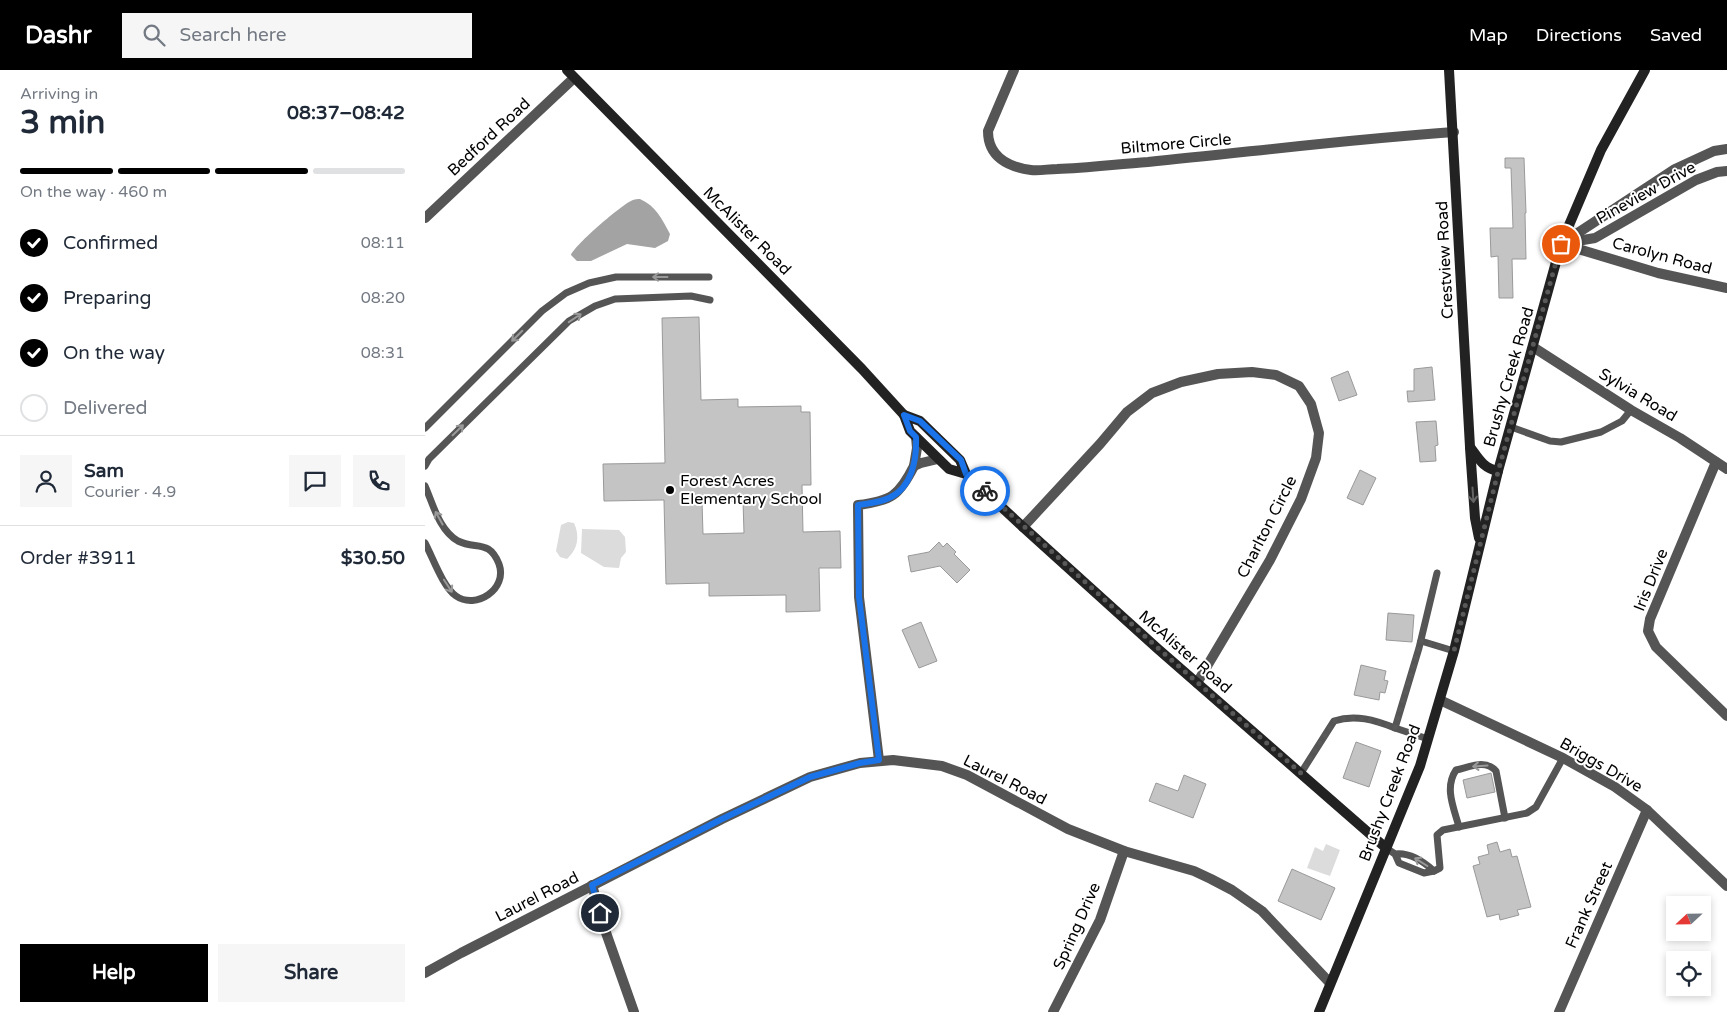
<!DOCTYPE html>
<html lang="en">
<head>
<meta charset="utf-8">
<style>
	:root { --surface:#fff; --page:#f6f6f7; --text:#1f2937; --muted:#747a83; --line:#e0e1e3; --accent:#000 }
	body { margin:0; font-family:"Varela Round",sans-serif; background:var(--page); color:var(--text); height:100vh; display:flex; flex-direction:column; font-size:19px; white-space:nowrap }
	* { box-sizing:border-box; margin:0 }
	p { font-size:16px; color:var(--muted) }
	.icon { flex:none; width:28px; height:28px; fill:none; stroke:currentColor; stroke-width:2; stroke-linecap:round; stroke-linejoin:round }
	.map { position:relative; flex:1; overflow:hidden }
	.details { display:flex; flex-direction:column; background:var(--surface); width:425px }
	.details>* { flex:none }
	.needle { width:32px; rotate:248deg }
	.fabs { position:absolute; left:1241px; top:826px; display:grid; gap:10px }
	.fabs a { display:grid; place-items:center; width:45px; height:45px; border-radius:0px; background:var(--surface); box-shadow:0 2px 8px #0003; font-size:25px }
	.pin { position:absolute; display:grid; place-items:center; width:42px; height:42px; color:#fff; margin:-21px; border:2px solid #fff; border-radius:50%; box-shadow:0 1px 5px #0007 }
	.courier { position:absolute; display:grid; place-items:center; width:50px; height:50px; margin:-25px; border:4px solid #1a73e8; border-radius:50%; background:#fff; color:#222; box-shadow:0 1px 6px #0007 }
	.head em { font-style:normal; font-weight:800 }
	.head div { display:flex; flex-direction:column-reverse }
	.head { display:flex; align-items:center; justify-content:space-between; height:85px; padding:0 20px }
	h1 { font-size:32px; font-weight:800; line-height:38px }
	.bar { display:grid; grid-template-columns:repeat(4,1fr); gap:8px 5px; align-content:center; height:60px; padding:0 20px }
	.bar i { height:6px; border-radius:4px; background:var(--line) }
	.bar .current { background:var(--accent) }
	.bar p { grid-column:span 4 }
	.line { display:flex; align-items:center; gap:12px; padding:0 20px; border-top:1px solid var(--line) }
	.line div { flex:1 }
	.round { display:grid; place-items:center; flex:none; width:52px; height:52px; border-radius:0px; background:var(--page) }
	ol { padding:0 20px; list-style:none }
	li { display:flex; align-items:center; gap:15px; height:55px }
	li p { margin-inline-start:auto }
	li .icon { padding:5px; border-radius:50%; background:var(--accent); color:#fff; stroke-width:4 }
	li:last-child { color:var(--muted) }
	li i { width:28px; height:28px; border:2px solid var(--line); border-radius:50% }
	.primary-button { display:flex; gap:10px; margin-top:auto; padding:10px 20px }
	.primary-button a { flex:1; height:58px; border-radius:0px; background:var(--accent); color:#fff; font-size:20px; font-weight:800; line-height:58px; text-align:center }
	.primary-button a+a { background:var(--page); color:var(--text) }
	header { display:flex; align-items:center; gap:30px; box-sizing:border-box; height:70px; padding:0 25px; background:var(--accent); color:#fff }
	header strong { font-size:24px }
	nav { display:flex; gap:28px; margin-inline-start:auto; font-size:18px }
	.search { width:350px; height:45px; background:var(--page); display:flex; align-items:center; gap:12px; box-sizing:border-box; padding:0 18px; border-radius:0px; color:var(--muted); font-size:19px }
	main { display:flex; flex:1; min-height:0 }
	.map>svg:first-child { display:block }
	.green { fill:#dcdcdc }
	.water { fill:#a3a3a3 }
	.building { fill:#c4c4c4; stroke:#999; fill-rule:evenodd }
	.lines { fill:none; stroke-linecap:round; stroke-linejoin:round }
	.lane { stroke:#555; stroke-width:7 }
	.street { stroke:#555; stroke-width:10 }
	.secondary { stroke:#222; stroke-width:10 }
	.oneway { stroke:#999 }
	.oneway2 { stroke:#646464 }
	.done { stroke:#595959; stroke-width:5; stroke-dasharray:0 9 }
	.route { stroke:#1a73e8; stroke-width:6 }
	.poi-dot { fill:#000; stroke:#fff; stroke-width:2 }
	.labels { text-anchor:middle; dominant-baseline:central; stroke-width:4; stroke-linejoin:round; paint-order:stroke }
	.street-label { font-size:16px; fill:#000; stroke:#fff }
	.poi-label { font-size:16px; fill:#000; stroke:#fff; text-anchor:start }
</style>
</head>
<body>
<header>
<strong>Dashr</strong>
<div class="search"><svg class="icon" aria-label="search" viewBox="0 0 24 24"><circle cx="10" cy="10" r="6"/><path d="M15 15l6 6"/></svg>Search here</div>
<nav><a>Map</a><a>Directions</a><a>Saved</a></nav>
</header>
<main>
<section class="details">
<div class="head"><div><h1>3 min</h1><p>Arriving in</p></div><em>08:37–08:42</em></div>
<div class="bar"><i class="current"></i><i class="current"></i><i class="current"></i><i></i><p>On the way · 460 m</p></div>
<ol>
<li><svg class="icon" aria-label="check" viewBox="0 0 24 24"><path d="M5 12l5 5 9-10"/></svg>Confirmed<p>08:11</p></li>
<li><svg class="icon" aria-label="check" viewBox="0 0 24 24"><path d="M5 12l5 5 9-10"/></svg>Preparing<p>08:20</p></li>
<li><svg class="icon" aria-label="check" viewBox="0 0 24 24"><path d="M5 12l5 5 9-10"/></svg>On the way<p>08:31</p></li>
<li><i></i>Delivered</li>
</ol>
<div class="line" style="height:90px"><a class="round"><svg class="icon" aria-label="person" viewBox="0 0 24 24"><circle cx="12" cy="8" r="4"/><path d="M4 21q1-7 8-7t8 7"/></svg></a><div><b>Sam</b><p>Courier · 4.9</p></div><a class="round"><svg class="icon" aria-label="chat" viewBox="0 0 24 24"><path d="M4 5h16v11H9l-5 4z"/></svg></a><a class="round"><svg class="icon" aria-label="phone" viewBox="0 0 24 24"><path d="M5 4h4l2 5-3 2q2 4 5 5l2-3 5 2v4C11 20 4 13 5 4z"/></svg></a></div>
<div class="line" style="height:65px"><div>Order #3911</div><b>$30.50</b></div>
<div class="primary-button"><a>Help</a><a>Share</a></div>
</section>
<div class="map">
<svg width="1302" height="942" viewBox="0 0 1302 942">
	<rect width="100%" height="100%" fill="#fff"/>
	<g class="green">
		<path d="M143,452L149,453C155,466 153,479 142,489L135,487L131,481L136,455Z"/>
		<path d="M157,459L194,460L200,467L201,482L196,488L194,498L179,497L156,483Z"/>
		<path d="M901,774L915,780L905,806L882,798L890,777L898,781Z"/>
	</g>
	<path class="water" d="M215,129C231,136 237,149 245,164L243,171L230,178L202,174L166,191H152L146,185C150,175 197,134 208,130C210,129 213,129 215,129Z"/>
	<g class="building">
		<path d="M1080,88H1099L1101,143H1100L1101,189H1087L1088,228H1074L1073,186L1066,187L1065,158H1088L1086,98H1080Z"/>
		<path d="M274,247L276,330L313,329V337L376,336V342H385L386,415H377L378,462L415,461L416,498H394L395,541L361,542V525L284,526V513L241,514L239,430L179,431L178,394L240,393L237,248ZM318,431L319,463L278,464L277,432Z"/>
		<path d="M1007,297L1010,330L983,332L982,321H989V299Z"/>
		<path d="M923,301L932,325L914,331L906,308Z"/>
		<path d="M1011,351L1013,375L1010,376L1011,391L995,392L991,352Z"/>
		<path d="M935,400L951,408L938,435L922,428Z"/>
		<path d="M514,472L518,477L522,473L531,482L529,484L545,500L532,513L515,496L486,502L483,486L504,482Z"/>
		<path d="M963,543L989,545L987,572L961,570Z"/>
		<path d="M496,552L512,591L494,598L477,560Z"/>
		<path d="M936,595L961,601L959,610L963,611L960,623L955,622L954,630L929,625Z"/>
		<path d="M931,672L956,681L944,717L918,708Z"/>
		<path d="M1066,703L1070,722L1042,728L1038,710Z"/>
		<path d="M759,705L781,714L768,748L724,731L731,713L753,721Z"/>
		<path d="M1072,772L1075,782L1085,779L1087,787L1092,786L1106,837L1092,840L1094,845L1075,850L1074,844L1062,847L1048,796L1055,794L1053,787L1064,784L1062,775Z"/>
		<path d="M867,799L910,818L896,850L853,831Z"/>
	</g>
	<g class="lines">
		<g class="lane">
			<path d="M1086,357L1125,371L1136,372L1176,362L1197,351L1206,340"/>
			<path d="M0,358L117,241L141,223L164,213L191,207H284"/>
			<path d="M0,396L4,389L144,251L170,236L190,229L266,226L285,230"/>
			<path d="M0,416C8,434 14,460 33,471C51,480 64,469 74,494C83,519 51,540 31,526C18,517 8,488 0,473"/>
			<path d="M996,571L1029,581"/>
			<path d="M970,658L1003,669"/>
			<path d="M876,703L909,651C930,644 950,650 970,658L994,578L1012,503"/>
			<path d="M1034,757C1029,738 1019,718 1031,700C1045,697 1060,689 1071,701L1080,748"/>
			<path d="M961,778L970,784L974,793L999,803L1009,801C998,791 985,782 970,784"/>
			<path d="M1009,801L1015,798L1012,765L1018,760L1102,743L1111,737L1138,688"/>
		</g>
		<g class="street">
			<path d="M589,0L563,61C563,87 583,97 606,100C614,101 624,99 632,99C662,98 693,94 723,92C825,82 926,69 1029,62"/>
			<path d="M0,148L149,8"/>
			<path d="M1140,173L1170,168L1271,110L1292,102L1302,101"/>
			<path d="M1136,174L1250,99L1289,81L1302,79"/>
			<path d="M1140,175L1233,203L1302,218"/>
			<path d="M1108,277L1206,340L1255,368L1302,399"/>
			<path d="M491,367L492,378L489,396L496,393L513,389"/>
			<path d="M1291,392L1225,549L1223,561L1231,577L1302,646"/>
			<path d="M598,457L675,374L702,342L727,323L756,312L793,304L827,302L851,305L874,316L886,334L894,363L891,388L876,429L845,490L772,613"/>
			<path d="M1015,630L1138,688L1190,717L1222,740L1302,816"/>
			<path d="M454,690L434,527L433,435C466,431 474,426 489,396"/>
			<path d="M167,815L179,857L209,942"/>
			<path d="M0,903L36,883L297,749L385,707L435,693L468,690L517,696L542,705L643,759L699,781L769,801L786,809L807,820L837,841L905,913"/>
			<path d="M628,942L675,850L699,781"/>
			<path d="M1134,942L1222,740"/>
		</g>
		<g class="secondary">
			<path d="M142,0L437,299L479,345"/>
			<path d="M1024,0L1045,377C1054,389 1058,398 1073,401"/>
			<path d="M1045,378L1050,448L1054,468"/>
			<path d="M541,404L524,399L485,361L479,345L495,351L535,390L541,404L598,457L733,579L961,778"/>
			<path d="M894,942L995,696L1029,581L1073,401L1136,174L1176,80L1220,0"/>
		</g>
	</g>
	<defs><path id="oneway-shaft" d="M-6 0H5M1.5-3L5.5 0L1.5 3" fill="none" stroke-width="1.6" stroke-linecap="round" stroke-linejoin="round" transform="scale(1.25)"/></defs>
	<g class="oneway">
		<use href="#oneway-shaft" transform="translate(235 207) rotate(180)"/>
		<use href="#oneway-shaft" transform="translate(150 248) rotate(-34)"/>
		<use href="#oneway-shaft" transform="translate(92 266) rotate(135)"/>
		<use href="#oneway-shaft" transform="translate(33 360) rotate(-44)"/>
		<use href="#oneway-shaft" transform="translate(14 448) rotate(-119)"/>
		<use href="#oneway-shaft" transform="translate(23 516) rotate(57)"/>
		<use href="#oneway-shaft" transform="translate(1055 696) rotate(176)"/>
		<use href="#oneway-shaft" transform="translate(996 792) rotate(-148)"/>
	</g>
	<use class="oneway2" href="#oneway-shaft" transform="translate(1048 425) rotate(86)"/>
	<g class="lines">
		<path class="done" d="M560,421L734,579L876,703L909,651C930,644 950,651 970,658L996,571L1029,581L1073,402L1136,174"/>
		<path class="route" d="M175,843L167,815L297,749L385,707L435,693L454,690L434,527L433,435C444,433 454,433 464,428C487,418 492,389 491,367L485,361L479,345L495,351L536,390L541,404L560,421"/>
	</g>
	<circle class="poi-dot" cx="245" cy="420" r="5"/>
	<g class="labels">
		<g class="street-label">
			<text transform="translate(64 67) rotate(-43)">Bedford Road</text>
			<text transform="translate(751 74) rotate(-5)">Biltmore Circle</text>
			<text transform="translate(1221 123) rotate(-29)">Pineview Drive</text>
			<text transform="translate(322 161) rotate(45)">McAlister Road</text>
			<text transform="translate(1237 186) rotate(15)">Carolyn Road</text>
			<text transform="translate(1020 190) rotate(-93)">Crestview Road</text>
			<text transform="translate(1084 307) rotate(-74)">Brushy Creek Road</text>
			<text transform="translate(1213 325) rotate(31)">Sylvia Road</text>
			<text transform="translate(842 457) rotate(-63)">Charlton Circle</text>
			<text transform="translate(1226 510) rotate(-68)">Iris Drive</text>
			<text transform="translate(760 582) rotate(41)">McAlister Road</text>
			<text transform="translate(1176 695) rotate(30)">Briggs Drive</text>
			<text transform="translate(580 710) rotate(27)">Laurel Road</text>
			<text transform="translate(965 723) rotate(-69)">Brushy Creek Road</text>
			<text transform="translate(112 827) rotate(-27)">Laurel Road</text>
			<text transform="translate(1164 835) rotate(-66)">Frank Street</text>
			<text transform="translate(652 856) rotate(-66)">Spring Drive</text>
		</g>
		<g class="poi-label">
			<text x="255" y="411">Forest Acres<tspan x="255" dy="18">Elementary School</tspan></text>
		</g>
	</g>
</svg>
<div class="fabs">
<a><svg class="needle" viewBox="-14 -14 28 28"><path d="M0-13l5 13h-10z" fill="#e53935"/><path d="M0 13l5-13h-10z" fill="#747a83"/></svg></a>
<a><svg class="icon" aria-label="locate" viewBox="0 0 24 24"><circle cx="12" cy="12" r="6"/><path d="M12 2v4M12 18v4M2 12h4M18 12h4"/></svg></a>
</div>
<div class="pin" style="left:1136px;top:174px;background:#ea580c"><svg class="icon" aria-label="bag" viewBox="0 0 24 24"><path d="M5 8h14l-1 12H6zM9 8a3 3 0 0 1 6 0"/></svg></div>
<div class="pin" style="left:175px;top:843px;background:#1f2937"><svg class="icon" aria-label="home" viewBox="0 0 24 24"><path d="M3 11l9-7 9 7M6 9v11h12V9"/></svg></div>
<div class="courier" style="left:560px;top:421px"><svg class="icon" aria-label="bike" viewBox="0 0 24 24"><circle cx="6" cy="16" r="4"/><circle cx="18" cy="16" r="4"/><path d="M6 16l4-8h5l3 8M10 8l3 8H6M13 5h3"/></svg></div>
</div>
</main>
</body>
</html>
